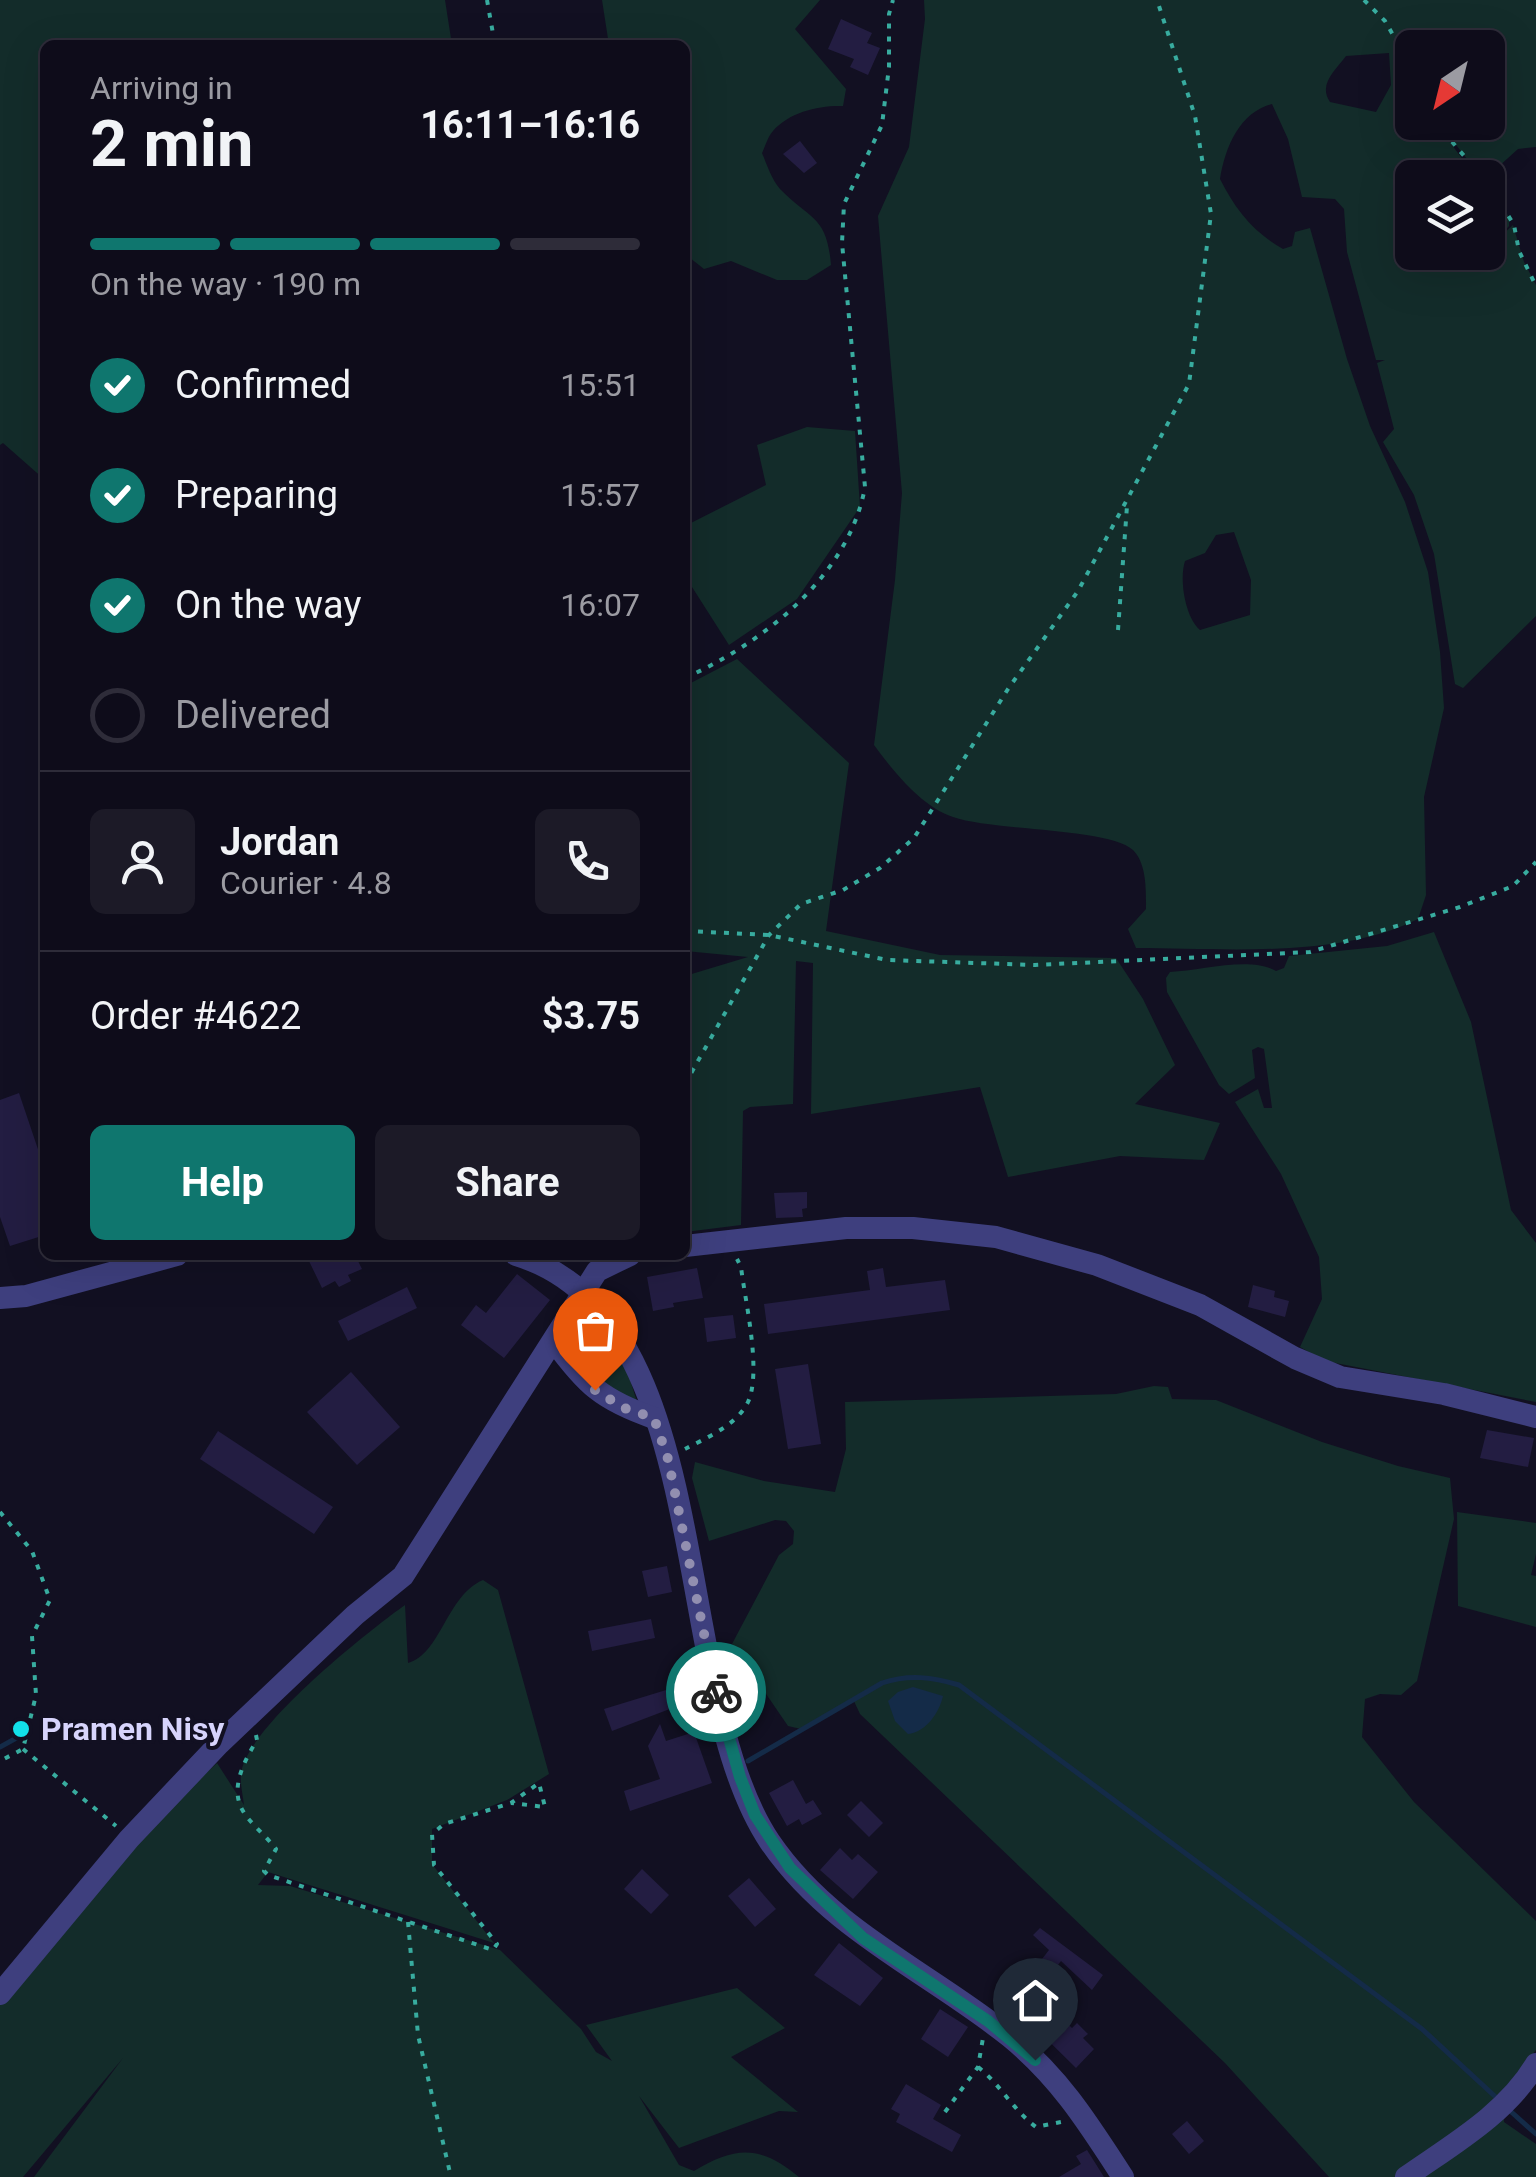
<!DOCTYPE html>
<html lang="en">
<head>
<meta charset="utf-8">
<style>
	:root { --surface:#0e0c1a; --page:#1c1a27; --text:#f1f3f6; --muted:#9b9ba2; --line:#2e2c39; --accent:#0f766e }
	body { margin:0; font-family:Roboto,sans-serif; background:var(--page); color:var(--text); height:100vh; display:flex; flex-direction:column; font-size:38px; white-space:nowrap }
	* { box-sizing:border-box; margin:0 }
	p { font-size:32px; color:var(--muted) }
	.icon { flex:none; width:55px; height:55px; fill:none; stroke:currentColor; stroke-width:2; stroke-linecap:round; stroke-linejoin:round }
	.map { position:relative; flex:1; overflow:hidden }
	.drawer { position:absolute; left:40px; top:40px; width:650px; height:1220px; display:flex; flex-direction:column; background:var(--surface); border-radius:15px; box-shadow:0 10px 40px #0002,0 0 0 2px var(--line) }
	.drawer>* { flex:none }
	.needle { width:65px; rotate:215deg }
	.fabs { position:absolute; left:1395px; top:30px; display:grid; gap:20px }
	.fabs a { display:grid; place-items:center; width:110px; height:110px; border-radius:15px; background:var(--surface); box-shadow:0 10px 40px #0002,0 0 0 2px var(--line); font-size:50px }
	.pin { position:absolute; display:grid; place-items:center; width:85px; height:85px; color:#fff; margin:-102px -42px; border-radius:50% 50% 50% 0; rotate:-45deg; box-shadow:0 0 10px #0007 }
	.pin .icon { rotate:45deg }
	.courier { position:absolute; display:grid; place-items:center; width:100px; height:100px; margin:-50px; border:8px solid #0f766e; border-radius:50%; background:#fff; color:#222; box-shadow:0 2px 12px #0007 }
	.headline em { font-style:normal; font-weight:700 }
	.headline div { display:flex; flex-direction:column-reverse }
	.headline { display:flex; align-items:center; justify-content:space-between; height:170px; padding:0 50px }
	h1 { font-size:65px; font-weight:700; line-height:75px }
	.bar { display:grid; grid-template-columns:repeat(4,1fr); gap:15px 10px; align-content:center; height:120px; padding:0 50px }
	.bar i { height:12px; border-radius:8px; background:var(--line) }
	.bar .current { background:var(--accent) }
	.bar p { grid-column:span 4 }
	.line { display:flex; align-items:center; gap:25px; padding:0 50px; border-top:2px solid var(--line) }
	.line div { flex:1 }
	.round { display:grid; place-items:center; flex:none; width:105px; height:105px; border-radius:15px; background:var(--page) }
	ol { padding:0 50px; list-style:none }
	li { display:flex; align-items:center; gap:30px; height:110px }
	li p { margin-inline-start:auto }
	li .icon { padding:10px; border-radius:50%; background:var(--accent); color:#fff; stroke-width:4 }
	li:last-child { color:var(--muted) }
	li i { width:55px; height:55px; border:5px solid var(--line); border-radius:50% }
	.primary-button { display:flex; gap:20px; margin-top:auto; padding:20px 50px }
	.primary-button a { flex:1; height:115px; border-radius:15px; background:var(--accent); color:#fff; font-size:40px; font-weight:700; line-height:115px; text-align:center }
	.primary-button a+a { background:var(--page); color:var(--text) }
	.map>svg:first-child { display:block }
	.green { fill:#132c2a; fill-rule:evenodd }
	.water { fill:#142b48 }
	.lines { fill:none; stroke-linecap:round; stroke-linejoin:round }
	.stream { stroke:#142b48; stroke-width:5 }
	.building { fill:#231d42 }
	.path { stroke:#38ac9f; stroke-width:4; stroke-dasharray:5 8; stroke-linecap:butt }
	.minor { stroke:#3e3f7e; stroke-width:22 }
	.done { stroke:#928fb0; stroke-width:10; stroke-dasharray:0 18 }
	.route { stroke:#0f766e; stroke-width:12 }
	.poi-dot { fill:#12e1ea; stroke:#121022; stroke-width:4 }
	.labels { text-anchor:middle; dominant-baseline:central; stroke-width:8; stroke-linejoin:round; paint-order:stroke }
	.poi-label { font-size:32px; font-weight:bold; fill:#d7d4fc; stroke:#121022; text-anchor:start }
</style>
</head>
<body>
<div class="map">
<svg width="1536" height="2177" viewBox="0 0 1536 2177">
	<rect width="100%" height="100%" fill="#121022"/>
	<g class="green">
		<path d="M0,0H445L452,45H45V480L3,443L0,445Z"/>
		<path d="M602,0H820L795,29L846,89L843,106C820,105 789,112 773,131C768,136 765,147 762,153C767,165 772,180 780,189C810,220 827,215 831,265L807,280H777L731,261L704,269L685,254V45H609Z"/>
		<path d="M924,0H1536V147L1518,149L1487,177H1481L1439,123L1488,122V48H1412V122L1436,123L1463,160L1480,177L1412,178V252H1488V185L1509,217V226L1500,237L1513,225L1524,262L1536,285V616L1463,688L1455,684L1434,554L1414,495L1383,442L1394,429L1377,363L1385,360H1376L1347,252L1344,209L1335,199L1302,197L1288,139L1272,104C1240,112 1225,147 1220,179C1235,209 1253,232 1283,249L1292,246L1295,232L1310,228L1347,359L1370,426L1405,502L1428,572L1440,652L1444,708L1424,797L1426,895L1418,919C1338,959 1223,948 1136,948L1128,929L1146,909C1146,891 1147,864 1133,850C1109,828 993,831 953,817C922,807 893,771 874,745L895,580L902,493L878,216L909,147L925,19ZM1389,53L1391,85L1376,112L1330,102C1318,84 1335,71 1346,56ZM1234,532L1251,580L1250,615L1200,630C1185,617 1179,579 1185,561L1205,553L1216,535Z"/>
		<path d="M807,427L855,431L860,507L797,599L729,645L685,576V526L766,485L757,445Z"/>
		<path d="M737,659L849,763L826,931L940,955L1116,958L1143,999L1175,1065L1135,1104L1220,1123L1204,1160L1120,1156L1008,1177L980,1087L811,1114L813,963L796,961L793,1104L750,1107L743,1111L741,1225L685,1232V976L748,957L685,951V686Z"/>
		<path d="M1434,932L1471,1022L1511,1210L1536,1243V1402L1325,1361L1300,1347L1322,1299L1319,1257L1281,1174L1235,1102L1258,1089L1264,1108H1272L1264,1049L1258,1047L1252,1050L1255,1078L1229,1094L1219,1085L1167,992L1166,978L1170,972C1201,971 1249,956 1276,971L1284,968L1289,956L1387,946Z"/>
		<path d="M595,1330C622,1339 628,1376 637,1401L611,1389L573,1352C575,1339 579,1329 595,1330Z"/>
		<path d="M1154,1386L1168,1387L1172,1399L1216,1400L1322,1442L1398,1466L1450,1478L1454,1519L1417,1681L1401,1695L1380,1694L1365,1699L1362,1737L1414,1802L1536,1921V2050L1503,2090L1504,2122L1536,2144V2177H1329L1225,2063L860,1714L853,1699L801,1729L788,1726L732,1644L779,1555L793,1544L794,1531L786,1521L775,1520L709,1541L692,1478L695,1462L764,1481L835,1492L846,1449L845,1402L1116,1394Z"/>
		<path d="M1457,1512L1536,1523V1554L1531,1575L1536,1576V1627L1458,1606Z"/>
		<path d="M483,1580L498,1590L549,1774L507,1800L432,1829V1864L494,1943L268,1872L258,1885L290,1886L500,1950L581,2029L596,2052L612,2061L586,2025L737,1988L785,2028L731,2057L798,2112L779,2111L679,2148L639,2096L679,2165L694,2171C736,2146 760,2145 799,2177H34L123,2058L23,2177H0V2005L123,1850L217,1763L244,1805C243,1796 240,1784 241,1774C245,1729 367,1632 405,1605L408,1663C441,1654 446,1596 483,1580Z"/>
	</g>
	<path class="water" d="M913,1687L943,1696C939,1713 926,1732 908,1734L895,1721L888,1701L898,1692Z"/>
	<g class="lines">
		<g class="stream">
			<path d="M0,1747L20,1736"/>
			<path d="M748,1761L882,1683C909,1674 932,1677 959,1685L1422,2029L1500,2101"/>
			<path d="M1508,2109L1536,2134"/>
		</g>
	</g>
	<g class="building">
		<path d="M841,19L872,33L867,43L880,48L868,75L850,67L854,59L828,49Z"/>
		<path d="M800,141L817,163L804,173L783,154Z"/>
		<path d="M19,1093L45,1170V1235L10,1246L0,1217V1100Z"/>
		<path d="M807,1192V1208L802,1209L803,1217L776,1218L774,1193Z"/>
		<path d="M323,1255H355L362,1269L348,1275L351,1281L339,1287L335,1281L322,1288L309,1261Z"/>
		<path d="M697,1268L703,1298L673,1303L674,1307L653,1311L647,1277Z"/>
		<path d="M883,1268L886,1287L945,1280L950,1310L768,1334L764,1304L870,1290L867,1271Z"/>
		<path d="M517,1274L550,1300L504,1358L461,1325L476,1305L486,1313Z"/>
		<path d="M1253,1285L1275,1291L1274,1297L1289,1301L1285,1317L1248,1307Z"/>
		<path d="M407,1287L417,1308L348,1341L338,1321Z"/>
		<path d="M733,1315L736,1338L707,1342L704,1318Z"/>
		<path d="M808,1364L821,1444L788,1449L775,1369Z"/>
		<path d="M351,1372L400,1427L357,1465L307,1412Z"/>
		<path d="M1487,1430L1534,1438L1528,1467L1480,1458Z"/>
		<path d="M218,1431L333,1507L314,1534L200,1459Z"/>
		<path d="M667,1566L672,1592L648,1597L642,1571Z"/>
		<path d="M651,1619L655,1638L592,1651L588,1631Z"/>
		<path d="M676,1687L683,1704L612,1731L604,1709Z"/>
		<path d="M660,1724L666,1741L694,1732L712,1783L630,1811L624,1791L660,1779L648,1746Z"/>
		<path d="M793,1780L806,1804L813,1800L822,1814L802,1825L799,1819L787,1826L769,1793Z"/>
		<path d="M861,1801L883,1823L869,1837L847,1815Z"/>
		<path d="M840,1848L852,1860L858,1854L878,1872L853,1899L820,1870Z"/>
		<path d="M642,1869L669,1895L651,1914L624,1889Z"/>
		<path d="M749,1878L776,1909L755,1927L728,1896Z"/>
		<path d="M1040,1928L1103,1975L1092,1990L1061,1961L1040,1988L1044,1991L1039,1996L1065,2021L1072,2028L1077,2023L1088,2034L1083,2038L1094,2049L1076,2068L1003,1996L1021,1977L1025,1981L1049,1950L1033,1935Z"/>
		<path d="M839,1943L883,1978L860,2006L814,1975Z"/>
		<path d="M940,2009L968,2027L948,2057L921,2039Z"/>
		<path d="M906,2084L941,2105L933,2119L961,2135L952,2152L896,2122L900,2114L891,2109Z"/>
		<path d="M1187,2121L1204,2141L1189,2154L1172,2134Z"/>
		<path d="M1087,2150L1104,2177H1059L1081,2164L1076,2156Z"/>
	</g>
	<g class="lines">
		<g class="path">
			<path d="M487,0L495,45"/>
			<path d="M1364,0L1385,21L1412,68"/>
			<path d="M1435,122L1483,178"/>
			<path d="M1488,183L1514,225L1519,251L1536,286"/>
			<path d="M1118,630L1127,506"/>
			<path d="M685,678C763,643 849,576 865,487L842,243L844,204L882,125L889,67V14L893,0"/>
			<path d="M685,931L769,935L887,960L1035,965L1310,952L1460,907L1513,886L1536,862"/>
			<path d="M685,1084L769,935L801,904L843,890L880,868L914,838L1008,689L1078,591L1189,384L1211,214L1195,116L1157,0"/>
			<path d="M685,1449C706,1438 737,1425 748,1402C762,1371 745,1301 741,1267L737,1259"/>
			<path d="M0,1512L32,1551L50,1600L32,1636L36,1695L23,1749L0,1761"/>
			<path d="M256,1735L257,1740C245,1760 229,1788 243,1811C249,1822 267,1837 276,1849L264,1871L268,1875L493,1950L497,1944L434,1865L432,1834L444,1824L511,1803L539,1783L545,1807L511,1803"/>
			<path d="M23,1749L116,1826"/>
			<path d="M408,1922L418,2035L451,2177"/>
			<path d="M978,2067C1000,2084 1013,2110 1036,2127L1061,2122"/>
			<path d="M945,2112L978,2067L983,2038"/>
		</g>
		<g class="minor">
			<path d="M685,1246L846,1228H913L996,1237L1097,1265L1200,1305L1295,1358L1340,1377L1444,1394L1536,1417"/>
			<path d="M516,1255C721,1317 667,1689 770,1842C830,1930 929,1972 1010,2037C1060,2078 1088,2123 1123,2177"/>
			<path d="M0,1298L26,1296L177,1255"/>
			<path d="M554,1341C586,1385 602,1400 654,1418"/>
			<path d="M0,1994L129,1839L219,1744L355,1615L403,1576L597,1271L630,1255"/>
			<path d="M1406,2177C1453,2144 1506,2114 1536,2064"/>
		</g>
	</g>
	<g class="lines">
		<path class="done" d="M595,1390L624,1408L654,1418L668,1459L716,1692"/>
		<path class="route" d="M716,1692L740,1777L755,1815L790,1868L863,1938L988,2021L1035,2060"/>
	</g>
	<circle class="poi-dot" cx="21" cy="1729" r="10"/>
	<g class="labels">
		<g class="poi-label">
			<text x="41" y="1729">Pramen Nisy</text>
		</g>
	</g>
</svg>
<div class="fabs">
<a><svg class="needle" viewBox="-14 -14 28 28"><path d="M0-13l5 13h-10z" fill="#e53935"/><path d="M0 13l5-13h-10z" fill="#9b9ba2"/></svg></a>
<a><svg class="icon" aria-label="layers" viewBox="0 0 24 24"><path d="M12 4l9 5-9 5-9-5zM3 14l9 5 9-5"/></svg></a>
</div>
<div class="pin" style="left:595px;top:1390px;background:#ea580c"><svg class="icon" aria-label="bag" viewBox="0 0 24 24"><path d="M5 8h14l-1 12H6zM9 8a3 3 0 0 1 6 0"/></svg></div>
<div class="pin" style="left:1035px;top:2060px;background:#1f2937"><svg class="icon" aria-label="home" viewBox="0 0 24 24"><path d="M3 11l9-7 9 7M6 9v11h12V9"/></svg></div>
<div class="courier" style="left:716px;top:1692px"><svg class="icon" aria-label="bike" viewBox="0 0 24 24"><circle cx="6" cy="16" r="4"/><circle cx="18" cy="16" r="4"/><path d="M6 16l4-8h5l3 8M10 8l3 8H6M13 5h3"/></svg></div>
<section class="drawer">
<div class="headline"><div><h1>2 min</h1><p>Arriving in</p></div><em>16:11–16:16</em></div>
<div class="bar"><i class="current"></i><i class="current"></i><i class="current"></i><i></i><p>On the way · 190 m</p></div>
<ol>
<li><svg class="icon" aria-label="check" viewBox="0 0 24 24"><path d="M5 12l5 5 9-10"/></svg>Confirmed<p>15:51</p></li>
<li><svg class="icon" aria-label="check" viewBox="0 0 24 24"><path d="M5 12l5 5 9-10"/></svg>Preparing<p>15:57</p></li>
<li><svg class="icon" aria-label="check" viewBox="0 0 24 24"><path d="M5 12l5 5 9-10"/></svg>On the way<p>16:07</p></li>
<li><i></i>Delivered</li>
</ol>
<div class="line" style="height:180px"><a class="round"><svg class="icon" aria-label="person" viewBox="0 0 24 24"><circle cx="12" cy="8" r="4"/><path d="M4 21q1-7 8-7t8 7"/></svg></a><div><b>Jordan</b><p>Courier · 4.8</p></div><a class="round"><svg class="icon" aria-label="phone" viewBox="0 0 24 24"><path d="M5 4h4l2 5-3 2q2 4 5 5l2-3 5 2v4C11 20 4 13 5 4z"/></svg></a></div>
<div class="line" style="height:130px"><div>Order #4622</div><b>$3.75</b></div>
<div class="primary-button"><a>Help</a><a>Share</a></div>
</section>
</div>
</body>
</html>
